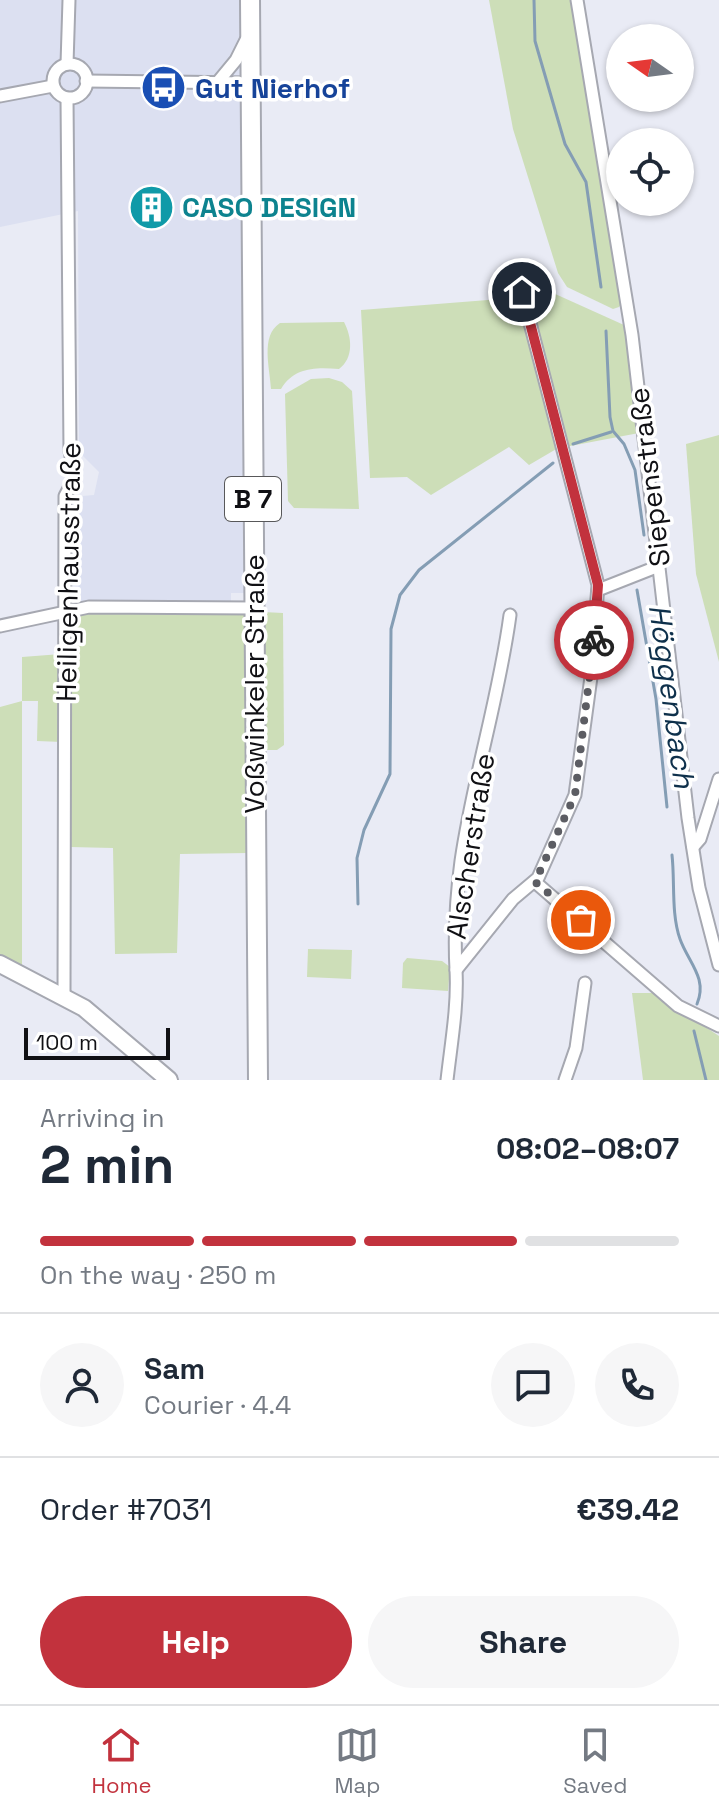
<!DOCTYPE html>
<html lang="en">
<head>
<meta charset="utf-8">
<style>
	:root { --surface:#fff; --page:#f6f6f7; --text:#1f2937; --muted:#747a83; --line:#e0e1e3; --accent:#c2323d }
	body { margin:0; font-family:"Space Grotesk",sans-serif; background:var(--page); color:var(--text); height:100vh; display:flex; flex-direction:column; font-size:30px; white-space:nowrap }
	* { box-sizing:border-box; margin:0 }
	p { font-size:26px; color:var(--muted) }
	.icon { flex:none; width:44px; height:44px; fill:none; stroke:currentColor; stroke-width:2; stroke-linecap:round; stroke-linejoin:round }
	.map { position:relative; height:1080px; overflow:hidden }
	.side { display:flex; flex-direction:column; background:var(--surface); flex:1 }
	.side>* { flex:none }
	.needle { width:52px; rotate:284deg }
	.buttons { position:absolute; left:606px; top:24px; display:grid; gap:16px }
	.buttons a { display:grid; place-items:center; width:88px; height:88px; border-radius:50%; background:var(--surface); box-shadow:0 2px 6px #0004; font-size:40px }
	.scale { position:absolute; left:24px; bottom:20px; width:146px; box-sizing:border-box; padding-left:8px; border:4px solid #101014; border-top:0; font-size:22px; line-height:28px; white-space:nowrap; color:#101014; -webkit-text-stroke:6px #fff; paint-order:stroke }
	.pin { position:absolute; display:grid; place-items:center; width:68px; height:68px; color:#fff; margin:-34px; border:4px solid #fff; border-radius:50%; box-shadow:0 2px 8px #0007 }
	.courier { position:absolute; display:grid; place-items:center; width:80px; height:80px; margin:-40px; border:6px solid #c2323d; border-radius:50%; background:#fff; color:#222; box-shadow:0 2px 10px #0007 }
	.head em { font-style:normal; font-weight:600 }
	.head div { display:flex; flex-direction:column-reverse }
	.head { display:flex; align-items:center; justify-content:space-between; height:136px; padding:0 40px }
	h1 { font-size:52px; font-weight:600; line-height:60px }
	.bar { display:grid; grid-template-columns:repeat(4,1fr); gap:12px 8px; align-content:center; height:96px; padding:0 40px }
	.bar i { height:10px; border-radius:6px; background:var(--line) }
	.bar .selected { background:var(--accent) }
	.bar p { grid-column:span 4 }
	.line { display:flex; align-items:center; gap:20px; padding:0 40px; border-top:2px solid var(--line) }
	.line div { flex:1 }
	.round { display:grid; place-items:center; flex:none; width:84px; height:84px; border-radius:42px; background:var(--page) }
	.action { display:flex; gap:16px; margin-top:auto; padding:16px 40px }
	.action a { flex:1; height:92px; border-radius:48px; background:var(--accent); color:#fff; font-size:32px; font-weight:600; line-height:92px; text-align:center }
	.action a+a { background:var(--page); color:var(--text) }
	.menu { display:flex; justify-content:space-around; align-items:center; height:112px; border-top:2px solid var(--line); background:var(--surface); font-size:22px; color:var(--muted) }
	.menu a { display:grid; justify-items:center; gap:4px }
	.menu .selected { color:var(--accent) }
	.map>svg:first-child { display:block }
	.built { fill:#dce0f1 }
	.green { fill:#cddeb8 }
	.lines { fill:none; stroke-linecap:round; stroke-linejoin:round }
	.stream { stroke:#849db4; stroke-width:3 }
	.street-casing { stroke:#a6a8b1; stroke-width:15 }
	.secondary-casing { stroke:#a6a8b1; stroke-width:20 }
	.primary-casing { stroke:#a6a8b1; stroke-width:22 }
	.street { stroke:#fff; stroke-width:11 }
	.secondary { stroke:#fff; stroke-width:16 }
	.primary { stroke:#fff; stroke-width:18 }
	.done { stroke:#5c5d63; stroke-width:8; stroke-dasharray:0 14.4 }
	.route { stroke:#c2323d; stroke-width:10 }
	.labels { text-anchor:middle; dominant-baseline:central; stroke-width:7; stroke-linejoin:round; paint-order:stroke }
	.shield { fill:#fff; stroke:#58585a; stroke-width:2 }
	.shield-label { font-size:26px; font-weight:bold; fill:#101014 }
	.transit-label { font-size:28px; font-weight:bold; fill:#164399; stroke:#fff; text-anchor:start }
	.culture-label { font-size:28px; font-weight:bold; fill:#0d838f; stroke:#fff; text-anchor:start }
	.street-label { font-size:28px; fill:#101014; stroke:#fff }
	.water-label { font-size:30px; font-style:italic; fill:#0e304b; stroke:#fff }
</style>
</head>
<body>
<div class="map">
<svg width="719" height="1080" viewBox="0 0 719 1080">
	<rect width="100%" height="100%" fill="#e9ebf5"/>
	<path class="built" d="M0,0H240L245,593H231V603L79,604L72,596L71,497L94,495L99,472L79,452L78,211L0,227Z"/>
	<g class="green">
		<path d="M489,0H572L623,302L619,307L613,309L567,287L558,273L513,129Z"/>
		<path d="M553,293L624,325L639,433L565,447L528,304L530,296Z"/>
		<path d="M514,298L519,302L558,448L529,465L509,447L431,495L407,477L370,478L361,310Z"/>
		<path d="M344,322C352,337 354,358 339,369C316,367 294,367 281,389H271C270,368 260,336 280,323Z"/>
		<path d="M329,378L342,382L352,391L359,509L294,508L288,501L285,394L311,379Z"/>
		<path d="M719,435V662L696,574L686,444Z"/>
		<path d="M263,612L283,613L284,745L277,750H262Z"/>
		<path d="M79,614H247L248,853L180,854L177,953L115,954L113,848L70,847L72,626L74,616Z"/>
		<path d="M61,654L62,742L37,741L38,701H22V966L0,955V707L22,701V657Z"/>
		<path d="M308,949L352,950L351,979L307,977Z"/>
		<path d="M407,958L442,961L450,967L448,991L402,988L403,963Z"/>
		<path d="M632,993H654L719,1036V1080H643Z"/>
	</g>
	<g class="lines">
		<g class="stream">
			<path d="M534,0L535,41L565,144L586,182L601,287"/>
			<path d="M606,331L610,417L613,431L624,444L635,470L644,535"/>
			<path d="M573,444L611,432"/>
			<path d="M637,590L656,699L667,807"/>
			<path d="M672,855C675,881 671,914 680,939C688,962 708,978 697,1004"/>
			<path d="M358,904L357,858L364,830L390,774L391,629L400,595L419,570L553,463"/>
			<path d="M694,1031L706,1080"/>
		</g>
		<defs>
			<g id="street">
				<path d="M577,0L632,335L688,818L699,888L719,965"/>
				<path d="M67,64L69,0"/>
				<circle cx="70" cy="81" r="17"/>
				<path d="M86,81L250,83"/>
				<path d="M217,83L236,60L246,40"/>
				<path d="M0,96L53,86"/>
				<path d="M598,590L659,566"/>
				<path d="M0,626L89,607L254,608"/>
				<path d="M693,847L700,839L719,779"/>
				<path d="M535,882L678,1006L719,1026"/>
				<path d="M456,970L513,899L538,878L575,795L591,677L598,585L522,292"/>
				<path d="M64,997L65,496L75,477L70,451L67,98"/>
				<path d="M447,1080C451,1044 458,1006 456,970C454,933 456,898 461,861C473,778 499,698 510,615"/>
				<path d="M565,1080L576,1048L585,983"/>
			</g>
			<path id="secondary" d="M0,964L84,1008L169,1080"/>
			<path id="primary" d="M250,0L258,1080"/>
		</defs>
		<use href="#street" class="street-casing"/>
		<use href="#secondary" class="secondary-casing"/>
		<use href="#primary" class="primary-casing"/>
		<use href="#street" class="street"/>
		<use href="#secondary" class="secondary"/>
		<use href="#primary" class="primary"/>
	</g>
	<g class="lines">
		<path class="done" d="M581,920L535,882L575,795L594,640"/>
		<path class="route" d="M522,292L598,585L594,640"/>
	</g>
	<defs>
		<symbol id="bus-disc" viewBox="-11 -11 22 22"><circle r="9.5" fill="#1a4fb4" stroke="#fff"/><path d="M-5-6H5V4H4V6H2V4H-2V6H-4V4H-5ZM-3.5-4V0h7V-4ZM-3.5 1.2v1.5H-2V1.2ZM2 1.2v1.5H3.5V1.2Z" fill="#fff"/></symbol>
		<symbol id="building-disc" viewBox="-11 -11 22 22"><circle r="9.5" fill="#0f9aa8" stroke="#fff"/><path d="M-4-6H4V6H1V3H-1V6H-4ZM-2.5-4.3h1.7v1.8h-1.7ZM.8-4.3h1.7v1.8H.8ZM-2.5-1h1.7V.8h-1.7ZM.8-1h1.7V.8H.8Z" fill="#fff"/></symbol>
	</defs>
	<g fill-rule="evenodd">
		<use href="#bus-disc" x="138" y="62" width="51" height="51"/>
		<use href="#building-disc" x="126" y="182" width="51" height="51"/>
	</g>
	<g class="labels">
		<rect class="shield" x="225" y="477" width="56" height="44" rx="6"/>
		<g class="shield-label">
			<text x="253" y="499">B 7</text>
		</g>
		<g class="transit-label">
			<text x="195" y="88">Gut Nierhof</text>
		</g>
		<g class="culture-label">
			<text x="182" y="207">CASO DESIGN</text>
		</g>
		<g class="street-label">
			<text transform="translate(649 477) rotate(-97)">Siepenstraße</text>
			<text transform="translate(68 572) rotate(-89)">Heiligenhausstraße</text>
			<text transform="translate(254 684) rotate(-90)">Voßwinkeler Straße</text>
			<text transform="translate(470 846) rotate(-81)">Alscherstraße</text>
		</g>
		<g class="water-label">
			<text transform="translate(672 696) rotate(82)">Höggenbach</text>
		</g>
	</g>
</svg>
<div class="buttons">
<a><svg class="needle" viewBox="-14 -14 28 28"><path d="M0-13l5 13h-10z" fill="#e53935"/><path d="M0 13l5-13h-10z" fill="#747a83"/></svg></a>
<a><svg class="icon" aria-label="locate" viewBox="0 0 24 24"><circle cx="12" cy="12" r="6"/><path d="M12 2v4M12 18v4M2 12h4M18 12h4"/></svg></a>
</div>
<div class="scale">100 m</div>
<div class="pin" style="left:581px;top:920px;background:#ea580c"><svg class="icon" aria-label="bag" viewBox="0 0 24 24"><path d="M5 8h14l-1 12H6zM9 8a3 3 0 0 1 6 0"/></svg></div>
<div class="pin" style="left:522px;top:292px;background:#1f2937"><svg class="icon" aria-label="home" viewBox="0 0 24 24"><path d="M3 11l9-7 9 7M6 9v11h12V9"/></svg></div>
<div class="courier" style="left:594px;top:640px"><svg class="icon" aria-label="bike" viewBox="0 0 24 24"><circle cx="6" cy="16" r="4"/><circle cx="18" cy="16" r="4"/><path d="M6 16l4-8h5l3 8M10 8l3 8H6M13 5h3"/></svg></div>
</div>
<section class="side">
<div class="head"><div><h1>2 min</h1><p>Arriving in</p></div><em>08:02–08:07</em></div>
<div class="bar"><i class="selected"></i><i class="selected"></i><i class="selected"></i><i></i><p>On the way · 250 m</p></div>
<div class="line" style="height:144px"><a class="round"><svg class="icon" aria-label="person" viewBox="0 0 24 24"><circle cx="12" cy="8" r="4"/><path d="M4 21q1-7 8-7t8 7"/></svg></a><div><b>Sam</b><p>Courier · 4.4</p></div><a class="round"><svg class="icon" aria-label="chat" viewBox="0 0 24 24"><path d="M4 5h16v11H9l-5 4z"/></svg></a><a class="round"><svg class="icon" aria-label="phone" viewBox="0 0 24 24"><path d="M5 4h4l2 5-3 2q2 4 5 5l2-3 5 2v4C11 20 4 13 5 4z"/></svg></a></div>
<div class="line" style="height:104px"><div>Order #7031</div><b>€39.42</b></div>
<div class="action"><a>Help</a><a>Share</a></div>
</section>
<nav class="menu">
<a class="selected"><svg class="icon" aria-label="home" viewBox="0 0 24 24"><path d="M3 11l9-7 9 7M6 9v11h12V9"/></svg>Home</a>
<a><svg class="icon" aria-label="map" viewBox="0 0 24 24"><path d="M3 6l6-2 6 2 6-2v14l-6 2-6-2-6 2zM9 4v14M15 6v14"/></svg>Map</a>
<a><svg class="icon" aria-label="saved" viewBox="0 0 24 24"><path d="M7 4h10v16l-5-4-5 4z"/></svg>Saved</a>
</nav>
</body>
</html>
